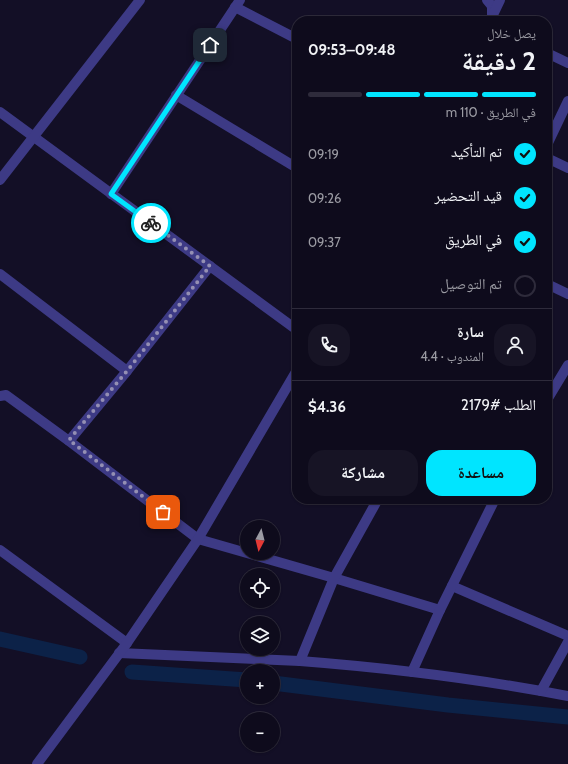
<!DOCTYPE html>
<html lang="ar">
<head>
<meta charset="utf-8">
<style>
	:root { --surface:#0e0b1c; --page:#171425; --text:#f1f3f6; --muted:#9b9ba3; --line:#2e2b3b; --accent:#00e5ff }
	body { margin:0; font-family:Cabin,"Noto Naskh Arabic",sans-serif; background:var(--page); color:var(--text); direction:rtl; height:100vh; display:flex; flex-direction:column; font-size:15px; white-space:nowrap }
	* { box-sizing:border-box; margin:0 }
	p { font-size:13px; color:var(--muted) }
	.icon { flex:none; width:22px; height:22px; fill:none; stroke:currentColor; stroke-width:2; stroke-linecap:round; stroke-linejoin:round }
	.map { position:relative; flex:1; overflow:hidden; direction:ltr }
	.drawer { position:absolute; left:292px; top:16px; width:260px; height:488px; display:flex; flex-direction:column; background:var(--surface); border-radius:16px; box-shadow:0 1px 3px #0004,0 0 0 1px var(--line); direction:rtl }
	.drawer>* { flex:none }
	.needle { width:26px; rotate:187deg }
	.tools { position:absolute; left:240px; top:520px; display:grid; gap:8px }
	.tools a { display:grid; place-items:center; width:40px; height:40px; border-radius:50%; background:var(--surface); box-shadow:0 1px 3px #0004,0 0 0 1px var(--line); font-size:20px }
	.pin { position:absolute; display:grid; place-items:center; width:34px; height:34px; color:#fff; margin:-17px; border-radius:8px; box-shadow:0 2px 6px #0006 }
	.courier { position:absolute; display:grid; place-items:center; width:40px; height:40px; margin:-20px; border:3px solid #00e5ff; border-radius:50%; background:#fff; color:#222; box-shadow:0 1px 5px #0007 }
	.overview em { font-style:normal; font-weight:800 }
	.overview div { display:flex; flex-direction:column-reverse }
	.overview { display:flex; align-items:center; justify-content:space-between; height:68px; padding:0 16px }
	h1 { font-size:26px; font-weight:800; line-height:30px }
	.bar { display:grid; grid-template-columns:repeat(4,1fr); gap:6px 4px; align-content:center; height:48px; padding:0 16px }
	.bar i { height:5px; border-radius:3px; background:var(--line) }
	.bar .selected { background:var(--accent) }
	.bar p { grid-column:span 4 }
	.line { display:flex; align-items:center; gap:10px; padding:0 16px; border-top:1px solid var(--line) }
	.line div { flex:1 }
	.round { display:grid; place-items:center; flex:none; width:42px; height:42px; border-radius:16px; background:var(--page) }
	ol { padding:0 16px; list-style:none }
	li { display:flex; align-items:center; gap:12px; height:44px }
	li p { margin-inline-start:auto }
	li .icon { padding:4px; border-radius:50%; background:var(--accent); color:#111; stroke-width:4 }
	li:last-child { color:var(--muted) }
	li i { width:22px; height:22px; border:2px solid var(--line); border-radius:50% }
	.button { display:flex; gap:8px; margin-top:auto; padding:8px 16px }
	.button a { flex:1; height:46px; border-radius:16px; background:var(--accent); color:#111; font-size:16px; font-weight:800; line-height:46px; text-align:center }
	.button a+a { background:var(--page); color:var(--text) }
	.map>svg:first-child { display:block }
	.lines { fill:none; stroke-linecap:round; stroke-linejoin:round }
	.canal { stroke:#0c2248; stroke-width:15 }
	.minor { stroke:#3d3a85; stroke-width:10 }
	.tertiary { stroke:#3d3a85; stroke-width:10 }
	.done { stroke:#948fb3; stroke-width:4; stroke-dasharray:0 7.2 }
	.route { stroke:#00e5ff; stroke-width:5 }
</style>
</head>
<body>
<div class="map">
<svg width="568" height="764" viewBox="0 0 568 764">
	<rect width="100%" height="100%" fill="#130f26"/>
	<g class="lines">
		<g class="canal">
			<path d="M0,639L80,657"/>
			<path d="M132,672L247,680"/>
			<path d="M273,683L448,705L568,717"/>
		</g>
		<g class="minor">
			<path d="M235,7L297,39"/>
			<path d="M176,95L297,168"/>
			<path d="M0,112L297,330"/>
			<path d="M547,145L568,101"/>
			<path d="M547,158L568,168"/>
			<path d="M0,180L140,0"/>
			<path d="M111,194L240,0"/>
			<path d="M0,274L127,371"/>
			<path d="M547,284L568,294"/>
			<path d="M0,396L6,395L69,441L198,539L334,578L440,610"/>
			<path d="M547,400L568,365"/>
			<path d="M69,441L127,371L210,266"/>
			<path d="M0,550L127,643"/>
			<path d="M452,586L568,636"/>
			<path d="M119,653L300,661C390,668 480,679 568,696"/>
			<path d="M300,661L334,578L378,499"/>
			<path d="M412,672L440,610L495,499"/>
			<path d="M541,691L568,642"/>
		</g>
		<g class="tertiary">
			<path d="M487,0L492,6V17"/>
			<path d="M490,21L500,0"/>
			<path d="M547,53L568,63"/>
			<path d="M37,764L127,643L198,539L297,370"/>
		</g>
	</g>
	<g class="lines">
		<path class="done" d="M151,223L210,266L127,371L69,440L163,512"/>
		<path class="route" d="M151,223L111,194L210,45"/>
	</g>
</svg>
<div class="tools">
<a><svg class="needle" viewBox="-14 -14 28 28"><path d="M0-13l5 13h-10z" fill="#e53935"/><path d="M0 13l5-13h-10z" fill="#9b9ba3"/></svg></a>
<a><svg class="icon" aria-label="locate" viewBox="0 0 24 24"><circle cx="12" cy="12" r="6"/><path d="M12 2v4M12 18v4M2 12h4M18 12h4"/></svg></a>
<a><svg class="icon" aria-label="layers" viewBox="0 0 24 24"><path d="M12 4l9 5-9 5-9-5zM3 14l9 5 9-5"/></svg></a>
<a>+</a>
<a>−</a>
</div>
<div class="pin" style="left:163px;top:512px;background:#ea580c"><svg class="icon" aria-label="bag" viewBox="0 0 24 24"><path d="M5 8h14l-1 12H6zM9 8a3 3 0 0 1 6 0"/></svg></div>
<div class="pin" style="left:210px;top:45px;background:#1f2937"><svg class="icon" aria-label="home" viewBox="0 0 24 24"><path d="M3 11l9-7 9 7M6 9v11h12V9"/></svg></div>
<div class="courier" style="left:151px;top:223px"><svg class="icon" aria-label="bike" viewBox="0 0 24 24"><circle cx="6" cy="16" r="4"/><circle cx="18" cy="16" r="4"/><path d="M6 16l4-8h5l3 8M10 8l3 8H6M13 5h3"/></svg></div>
<section class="drawer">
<div class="overview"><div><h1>2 دقيقة</h1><p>يصل خلال</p></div><em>09:48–09:53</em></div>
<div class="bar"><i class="selected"></i><i class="selected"></i><i class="selected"></i><i></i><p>في الطريق · 110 m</p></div>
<ol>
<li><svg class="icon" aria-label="check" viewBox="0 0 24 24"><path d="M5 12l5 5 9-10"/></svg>تم التأكيد<p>09:19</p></li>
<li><svg class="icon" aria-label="check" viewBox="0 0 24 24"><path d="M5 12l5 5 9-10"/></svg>قيد التحضير<p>09:26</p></li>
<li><svg class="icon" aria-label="check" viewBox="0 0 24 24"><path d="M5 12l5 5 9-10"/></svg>في الطريق<p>09:37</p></li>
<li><i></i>تم التوصيل</li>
</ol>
<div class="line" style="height:72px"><a class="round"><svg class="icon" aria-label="person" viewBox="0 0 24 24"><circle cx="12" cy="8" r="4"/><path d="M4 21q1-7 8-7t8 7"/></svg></a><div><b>سارة</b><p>المندوب · 4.4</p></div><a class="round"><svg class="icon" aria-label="phone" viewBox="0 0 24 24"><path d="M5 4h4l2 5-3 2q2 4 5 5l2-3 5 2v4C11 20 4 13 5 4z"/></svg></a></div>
<div class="line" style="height:52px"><div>الطلب #2179</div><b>$4.36</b></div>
<div class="button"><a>مساعدة</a><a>مشاركة</a></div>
</section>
</div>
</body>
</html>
